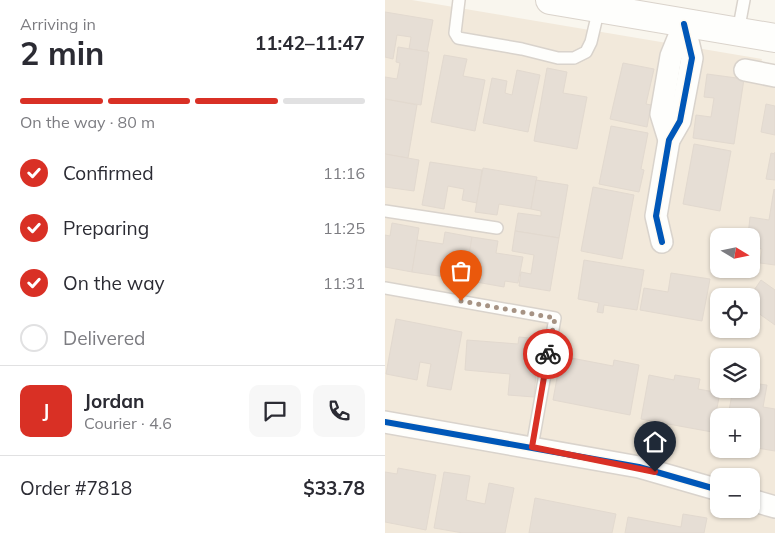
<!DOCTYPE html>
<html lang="en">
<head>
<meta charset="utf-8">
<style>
	:root { --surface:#fff; --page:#f7f7f7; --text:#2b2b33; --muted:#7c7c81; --line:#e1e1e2; --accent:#d93025 }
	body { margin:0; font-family:Mulish,sans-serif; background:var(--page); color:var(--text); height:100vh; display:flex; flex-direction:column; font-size:19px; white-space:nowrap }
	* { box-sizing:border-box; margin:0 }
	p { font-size:16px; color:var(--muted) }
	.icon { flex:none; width:28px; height:28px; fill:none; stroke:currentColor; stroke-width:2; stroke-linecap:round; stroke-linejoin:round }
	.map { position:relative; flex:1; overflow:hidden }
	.details { display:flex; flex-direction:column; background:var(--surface); width:385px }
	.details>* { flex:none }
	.needle { width:32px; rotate:100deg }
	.buttons { position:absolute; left:325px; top:228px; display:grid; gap:10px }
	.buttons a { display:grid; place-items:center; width:50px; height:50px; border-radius:10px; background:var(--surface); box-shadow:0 1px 4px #0004; font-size:25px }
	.pin { position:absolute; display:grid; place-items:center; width:42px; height:42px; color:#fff; margin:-51px -21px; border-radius:50% 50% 50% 0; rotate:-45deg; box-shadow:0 0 5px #0007 }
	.pin .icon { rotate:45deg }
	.courier { position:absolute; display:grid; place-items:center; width:50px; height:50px; margin:-25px; border:4px solid #d93025; border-radius:50%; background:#fff; color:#222; box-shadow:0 1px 6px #0007 }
	.overview em { font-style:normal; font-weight:700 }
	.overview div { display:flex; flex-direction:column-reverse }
	.overview { display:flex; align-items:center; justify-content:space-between; height:85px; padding:0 20px }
	h1 { font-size:32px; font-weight:700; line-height:38px }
	.bar { display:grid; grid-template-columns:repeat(4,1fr); gap:8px 5px; align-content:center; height:60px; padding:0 20px }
	.bar i { height:6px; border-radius:4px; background:var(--line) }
	.bar .on { background:var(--accent) }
	.bar p { grid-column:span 4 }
	.line { display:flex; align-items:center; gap:12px; padding:0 20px; border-top:1px solid var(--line) }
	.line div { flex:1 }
	.round { display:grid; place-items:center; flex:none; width:52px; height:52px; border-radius:10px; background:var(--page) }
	ol { padding:0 20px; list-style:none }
	li { display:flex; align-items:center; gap:15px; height:55px }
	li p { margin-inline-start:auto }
	li .icon { padding:5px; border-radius:50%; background:var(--accent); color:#fff; stroke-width:4 }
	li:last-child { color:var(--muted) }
	li i { width:28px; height:28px; border:2px solid var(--line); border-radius:50% }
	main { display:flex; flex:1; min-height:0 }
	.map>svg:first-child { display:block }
	.residential { fill:#f2e9db; fill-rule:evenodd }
	.building { fill:#e6ded5; stroke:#e2d9cf }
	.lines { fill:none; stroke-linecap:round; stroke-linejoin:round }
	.lane-casing { stroke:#d9d3cc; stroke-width:14 }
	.street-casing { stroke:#d9d3cc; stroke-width:24 }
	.secondary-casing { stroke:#dad3cb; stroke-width:30 }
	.lane { stroke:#fefefc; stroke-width:11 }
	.street { stroke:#fefefc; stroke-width:21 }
	.secondary { stroke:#fefefc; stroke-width:28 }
	.cycleway-casing { stroke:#fffaf1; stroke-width:9 }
	.cycleway { stroke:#0057b8; stroke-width:6 }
	.done { stroke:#a69384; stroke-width:5; stroke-dasharray:0 9 }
	.route { stroke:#d93025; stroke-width:6 }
</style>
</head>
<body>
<main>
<section class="details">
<div class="overview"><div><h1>2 min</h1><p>Arriving in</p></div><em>11:42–11:47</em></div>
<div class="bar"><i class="on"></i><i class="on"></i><i class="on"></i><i></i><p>On the way · 80 m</p></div>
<ol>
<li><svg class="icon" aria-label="check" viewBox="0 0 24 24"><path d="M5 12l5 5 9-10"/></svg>Confirmed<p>11:16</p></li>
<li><svg class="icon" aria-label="check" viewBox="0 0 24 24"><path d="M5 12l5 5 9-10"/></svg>Preparing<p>11:25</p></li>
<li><svg class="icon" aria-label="check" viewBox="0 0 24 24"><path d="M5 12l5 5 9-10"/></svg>On the way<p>11:31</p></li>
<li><i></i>Delivered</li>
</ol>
<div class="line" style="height:90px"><b class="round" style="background:var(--accent);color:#fff">J</b><div><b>Jordan</b><p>Courier · 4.6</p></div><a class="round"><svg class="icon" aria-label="chat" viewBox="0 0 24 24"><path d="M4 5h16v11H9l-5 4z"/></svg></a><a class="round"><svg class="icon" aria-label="phone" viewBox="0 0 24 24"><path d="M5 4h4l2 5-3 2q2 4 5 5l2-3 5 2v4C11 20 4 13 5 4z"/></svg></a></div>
<div class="line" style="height:65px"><div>Order #7818</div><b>$33.78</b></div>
</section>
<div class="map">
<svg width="390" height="533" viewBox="0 0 390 533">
	<rect width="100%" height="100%" fill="#f9f6ee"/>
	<path class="residential" d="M0,0H27L377,59L373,82L390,85V533H0ZM334,236H366V269H334ZM334,296H366V329H334ZM334,356H366V389H334ZM334,416H366V449H334ZM334,476H366V509H334Z"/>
	<g class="building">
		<path d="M0,12L48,20L42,52L24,49L26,37L12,35L8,59L0,57Z"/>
		<path d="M13,47L44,52L36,105L0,99V77L12,79L15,63L11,62Z"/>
		<path d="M59,55L82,59L78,76L100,80L90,131L46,122Z"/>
		<path d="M238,63L269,69L261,104L266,105L262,127L225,119Z"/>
		<path d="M162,68L182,72L178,93L202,97L192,149L149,141Z"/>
		<path d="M132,70L155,75L143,132L98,123L107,78L122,81L120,93L127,95Z"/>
		<path d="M322,74L359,79L349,144L308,138L311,115L326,117L329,98L319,97Z"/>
		<path d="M0,99L32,105L23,158L0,154Z"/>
		<path d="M381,104L390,106V135L376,132Z"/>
		<path d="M226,126L263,133L256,169L259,170L254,192L214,184Z"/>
		<path d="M309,144L346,151L335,211L298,204Z"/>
		<path d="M390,152V180L381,179L386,153L390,154Z"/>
		<path d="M0,154L34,160L29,191L0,187Z"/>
		<path d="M45,162L97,170L92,203L77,200L79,189L63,186L59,209L37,205Z"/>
		<path d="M98,168L152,177L146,209L114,204L112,215L90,212Z"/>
		<path d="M151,180L183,185L174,238L130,231L133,213L156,216V211L146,209Z"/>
		<path d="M208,187L249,195L237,259L196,251Z"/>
		<path d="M389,189L390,190V265L375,263L377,249L366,247V236H363L365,217L384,220Z"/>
		<path d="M7,223L34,228L27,272L0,267V235L5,236Z"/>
		<path d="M130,231L174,238L165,291L134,286L136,272L146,274L149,255L127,251Z"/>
		<path d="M60,232L87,237L80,280L27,272L32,240L58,244Z"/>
		<path d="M87,237L113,241L111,253L138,257L133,283L120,281L119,287L80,280Z"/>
		<path d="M199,260L259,270L252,310L219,305L218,313L212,312L214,303L193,299Z"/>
		<path d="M286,273L325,279L317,321L255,310L259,288L283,292Z"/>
		<path d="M376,280L390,290V325L366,308L365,296Z"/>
		<path d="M11,319L77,332L66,390L42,386L46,364L35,362L32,380L1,374Z"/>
		<path d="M134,337L154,339L149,397L123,395L125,374L80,370L82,340L133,344Z"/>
		<path d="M176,356L228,366L229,360L254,365L245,415L168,400Z"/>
		<path d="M264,375L289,380L290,375L315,379L313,389L335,393L327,432L256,419Z"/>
		<path d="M366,383L382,385L378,407L390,409V451L366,447V416H343L348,389H366Z"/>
		<path d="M13,468L51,475L41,530L0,522V472L12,474Z"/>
		<path d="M59,472L85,476L81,500L100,504L104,483L129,488L120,533H78L49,528Z"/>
		<path d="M150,498L231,514L227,533H144Z"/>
		<path d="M298,514L322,518L319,533H240L243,517L296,527Z"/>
	</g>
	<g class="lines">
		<defs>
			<g id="lane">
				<path d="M74,0L70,33L73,38L137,49L173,58H189L201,52L206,42L214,8"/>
				<path d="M353,32L359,0"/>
				<path d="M0,211L112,228"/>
				<path d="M0,288L170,318L147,447"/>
			</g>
			<g id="street">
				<path d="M360,70L390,76"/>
				<path d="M284,140L276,114L286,56L299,24"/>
				<path d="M277,242L271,216L284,140L295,121L307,58L299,24"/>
				<path d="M0,422L254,467L334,490"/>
				<path d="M366,500L390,507"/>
			</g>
			<path id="secondary" d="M165,0L390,38"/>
		</defs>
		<use href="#lane" class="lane-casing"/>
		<use href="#street" class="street-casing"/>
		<use href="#secondary" class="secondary-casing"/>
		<use href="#lane" class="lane"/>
		<use href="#street" class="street"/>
		<use href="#secondary" class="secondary"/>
		<defs>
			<g id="cycleway">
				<path d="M277,242L271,216L284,140L295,121L307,58L299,24"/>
				<path d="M0,422L254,467L334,490"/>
			</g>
		</defs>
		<use href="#cycleway" class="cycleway-casing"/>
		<use href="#cycleway" class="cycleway"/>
	</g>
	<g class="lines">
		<path class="done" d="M76,301L170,318L163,354"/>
		<path class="route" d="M163,354L147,447L270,472"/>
	</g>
</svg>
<div class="buttons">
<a><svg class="needle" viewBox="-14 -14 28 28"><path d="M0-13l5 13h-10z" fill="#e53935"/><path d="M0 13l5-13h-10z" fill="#7c7c81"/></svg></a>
<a><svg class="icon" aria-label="locate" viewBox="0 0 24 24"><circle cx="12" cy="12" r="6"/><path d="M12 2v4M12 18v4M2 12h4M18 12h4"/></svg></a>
<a><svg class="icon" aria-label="layers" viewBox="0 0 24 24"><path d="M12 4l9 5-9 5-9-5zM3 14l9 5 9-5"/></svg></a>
<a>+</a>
<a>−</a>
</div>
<div class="pin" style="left:76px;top:301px;background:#ea580c"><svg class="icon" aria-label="bag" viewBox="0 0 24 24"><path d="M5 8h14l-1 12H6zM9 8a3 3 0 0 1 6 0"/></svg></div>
<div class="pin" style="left:270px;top:472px;background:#1f2937"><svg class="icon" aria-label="home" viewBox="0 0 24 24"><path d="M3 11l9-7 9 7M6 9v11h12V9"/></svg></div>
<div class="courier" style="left:163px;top:354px"><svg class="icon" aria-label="bike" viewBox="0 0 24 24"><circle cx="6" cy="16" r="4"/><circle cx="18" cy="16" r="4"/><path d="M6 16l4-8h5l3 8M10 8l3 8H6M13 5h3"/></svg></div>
</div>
</main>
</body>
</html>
